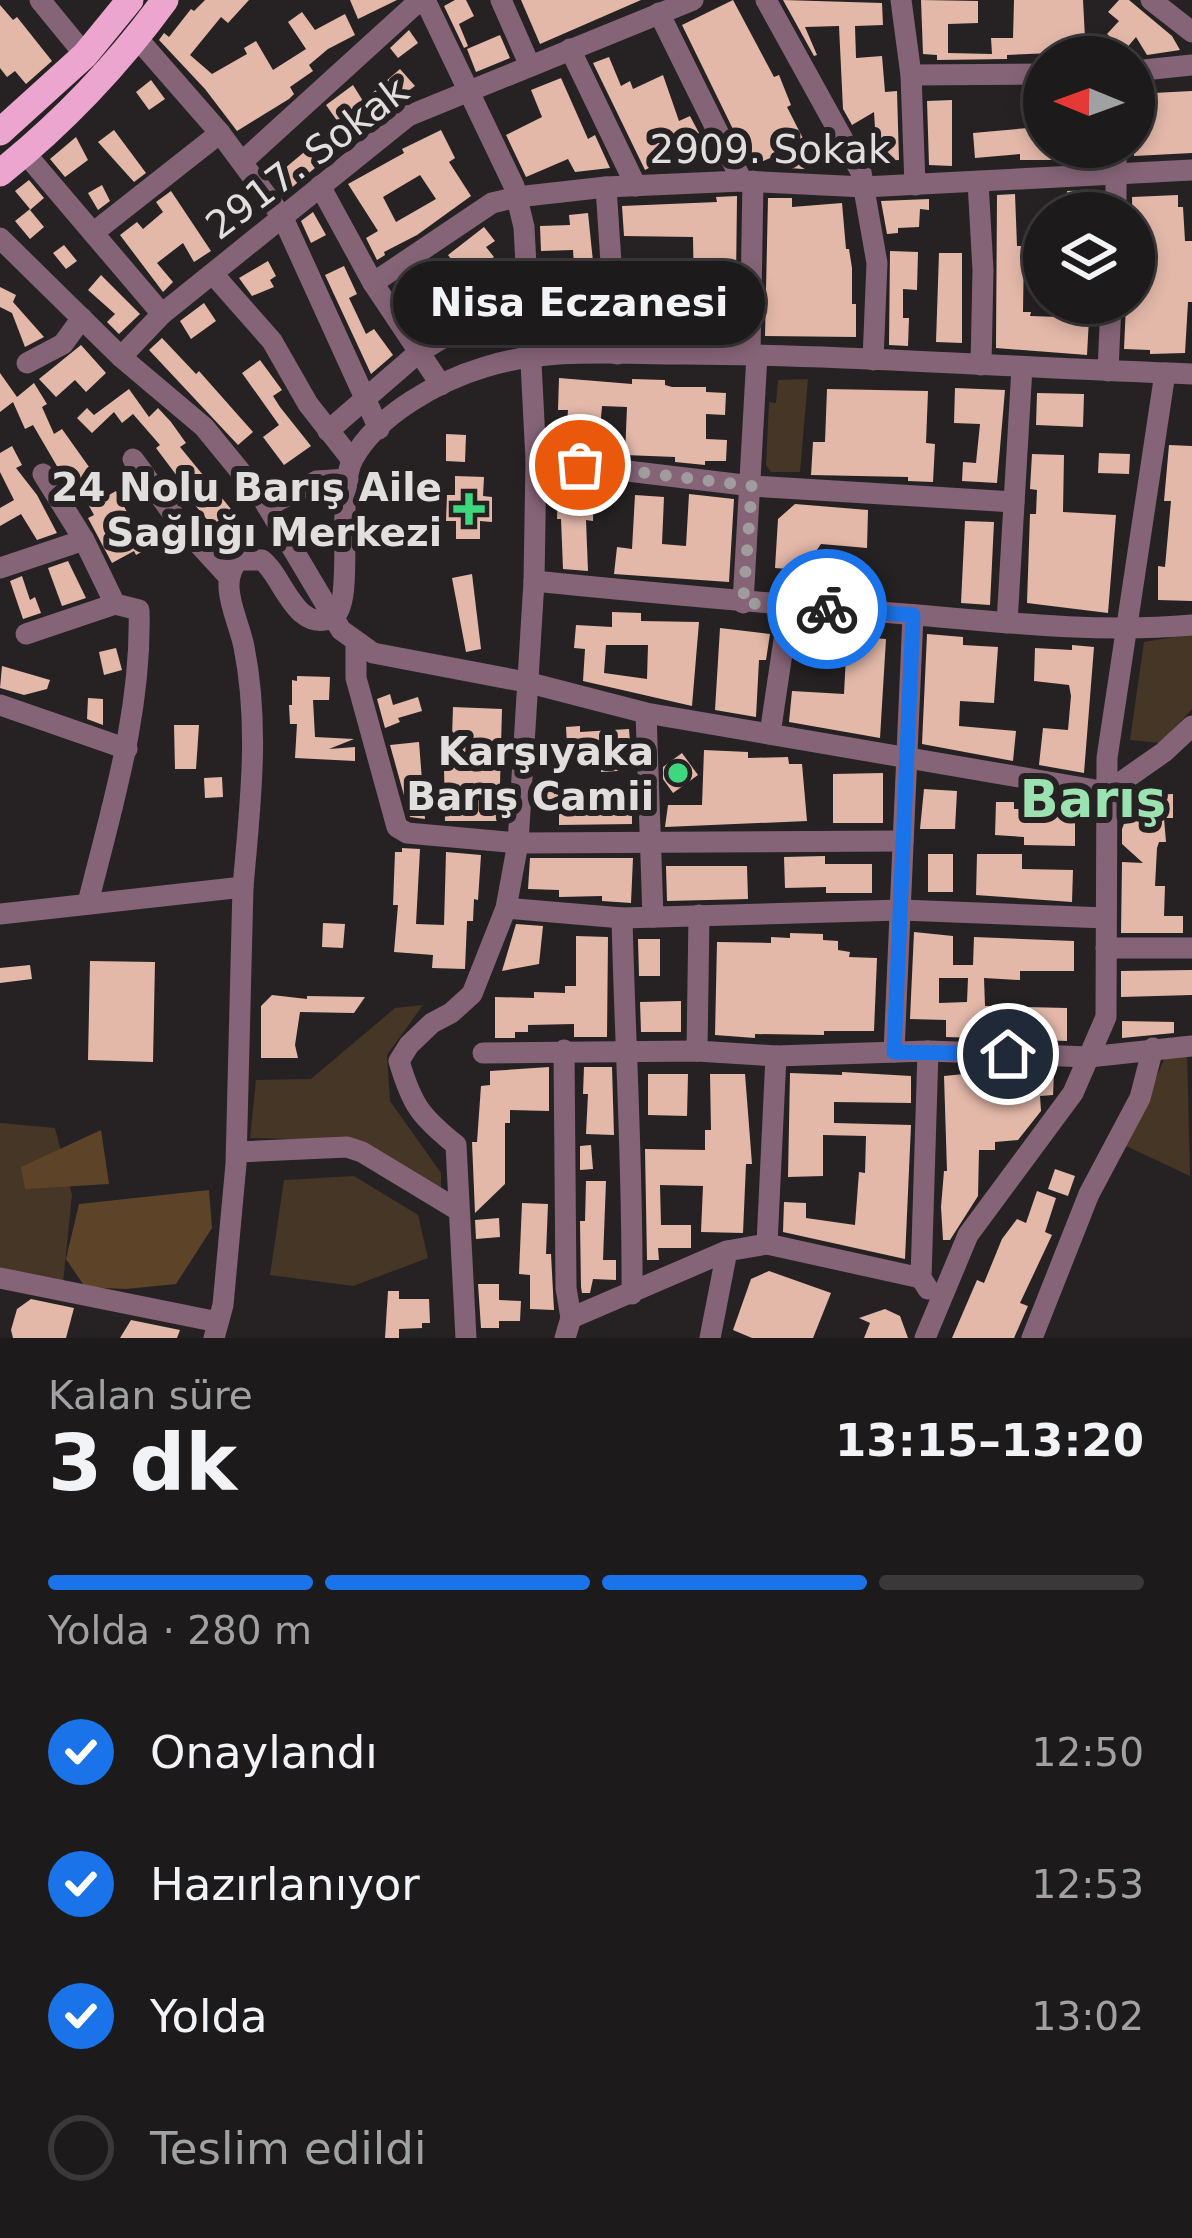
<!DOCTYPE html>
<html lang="tr">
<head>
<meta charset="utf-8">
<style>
	:root { --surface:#1c1a1a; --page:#292727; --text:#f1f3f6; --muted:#a0a1a2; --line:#3a3839; --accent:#1a73e8 }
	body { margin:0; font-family:"DejaVu Sans",sans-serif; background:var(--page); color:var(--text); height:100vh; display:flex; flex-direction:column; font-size:45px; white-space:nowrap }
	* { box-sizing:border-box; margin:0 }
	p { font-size:39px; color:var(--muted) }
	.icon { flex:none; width:66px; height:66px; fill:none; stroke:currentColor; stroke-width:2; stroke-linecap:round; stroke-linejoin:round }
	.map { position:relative; height:1338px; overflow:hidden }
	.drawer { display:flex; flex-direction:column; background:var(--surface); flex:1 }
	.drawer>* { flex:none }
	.needle { width:78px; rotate:271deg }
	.tools { position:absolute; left:1023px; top:36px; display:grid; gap:24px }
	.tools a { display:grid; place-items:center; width:132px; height:132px; border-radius:50%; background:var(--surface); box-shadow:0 6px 18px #0003,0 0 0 3px var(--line); font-size:60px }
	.pin { position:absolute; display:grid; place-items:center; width:102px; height:102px; color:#fff; margin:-51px; border:6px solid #fff; border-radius:50%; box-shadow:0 3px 12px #0007 }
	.courier { position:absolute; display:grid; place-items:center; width:120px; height:120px; margin:-60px; border:9px solid #1a73e8; border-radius:50%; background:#fff; color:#222; box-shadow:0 3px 15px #0007 }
	.bubble { position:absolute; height:84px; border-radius:42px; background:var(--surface); box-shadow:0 6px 18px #0003,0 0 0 3px var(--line); font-size:39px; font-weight:800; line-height:84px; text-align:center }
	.overview em { font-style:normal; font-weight:800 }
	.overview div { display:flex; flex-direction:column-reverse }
	.overview { display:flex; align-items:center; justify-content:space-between; height:204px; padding:0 48px }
	h1 { font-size:78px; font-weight:800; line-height:90px }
	.bar { display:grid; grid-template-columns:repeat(4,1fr); gap:18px 12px; align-content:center; height:144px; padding:0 48px }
	.bar i { height:15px; border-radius:9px; background:var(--line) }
	.bar .selected { background:var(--accent) }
	.bar p { grid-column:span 4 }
	ol { padding:0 48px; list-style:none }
	li { display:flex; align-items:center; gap:36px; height:132px }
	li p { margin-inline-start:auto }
	li .icon { padding:12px; border-radius:50%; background:var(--accent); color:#fff; stroke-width:4 }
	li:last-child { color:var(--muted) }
	li i { width:66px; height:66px; border:6px solid var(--line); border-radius:50% }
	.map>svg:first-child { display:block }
	.green { fill:#453626 }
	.forest { fill:#5d4428 }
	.building { fill:#e3b8a9; fill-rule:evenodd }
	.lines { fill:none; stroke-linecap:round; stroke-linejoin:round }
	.minor { stroke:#866478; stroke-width:21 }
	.major { stroke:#eba5ce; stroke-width:27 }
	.done { stroke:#a09c9d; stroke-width:12; stroke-dasharray:0 21.6 }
	.route { stroke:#1a73e8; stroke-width:15 }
	.poi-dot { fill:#3ed77d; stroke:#262223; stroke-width:4.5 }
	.labels { text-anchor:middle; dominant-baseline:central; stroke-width:12; stroke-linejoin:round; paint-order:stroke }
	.street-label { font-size:39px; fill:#e1dede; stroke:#262223 }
	.poi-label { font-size:39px; font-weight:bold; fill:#e1dede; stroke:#262223; text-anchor:end }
	.district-label { font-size:51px; font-weight:bold; fill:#9be2b0; stroke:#262223 }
</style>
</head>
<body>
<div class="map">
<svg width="1192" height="1338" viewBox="0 0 1192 1338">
	<rect width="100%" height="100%" fill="#262223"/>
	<g class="green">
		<path d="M808,379L800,472H771L766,465L769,402L776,403L778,380Z"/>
		<path d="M1192,634V709L1161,743L1130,740L1144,642Z"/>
		<path d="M423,1005L387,1055L390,1101L441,1173V1190L361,1141L250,1138L256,1080L311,1079L395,1008Z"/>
		<path d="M1187,1053L1190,1176L1126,1146L1166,1055Z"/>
		<path d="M0,1123L55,1128L72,1195L63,1283L0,1269Z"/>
		<path d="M354,1176L418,1215L428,1258L353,1286L270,1275L284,1180Z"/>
	</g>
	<g class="forest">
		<path d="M101,1130L109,1184L25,1189L21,1167Z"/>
		<path d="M209,1190L212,1228L176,1284L126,1289L85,1287L66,1259L79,1204Z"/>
	</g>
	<g class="building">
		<path d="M205,0H249L228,23L221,17L190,55L212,74L247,54L244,48L256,41L273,70L306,49L288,22L302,12L315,30L345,14L355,35L328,49L309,65L313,71L290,87L294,94L289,99L237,131L205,89L159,40L164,33L169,37L191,9L194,11Z"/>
		<path d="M350,0H397L358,19Z"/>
		<path d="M455,0H466L474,16L459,24L468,46L464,48L444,6Z"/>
		<path d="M521,0H641L540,44Z"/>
		<path d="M733,0L774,77L779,75L791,105L787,107L816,164L803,169L789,168L782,153L751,166L682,25Z"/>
		<path d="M783,0L882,3L883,25L855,26L856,58L882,56L885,92L897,91L899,160L877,161L874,112L852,125L843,109L839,26L805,27L817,55L814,56Z"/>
		<path d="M921,0L978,1V23L948,24V53L992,54L991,38H1013L1014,0H1083L1086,57H1053V53L1007,55V59L937,60V55L923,54Z"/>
		<path d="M1119,0H1129L1172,36L1180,50L1147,55L1136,37L1125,50L1107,34L1119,21L1108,12Z"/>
		<path d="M0,5L13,20L17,17L52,61L26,84L15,71L7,77L0,68Z"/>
		<path d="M409,30L418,43L398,58L390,48Z"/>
		<path d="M500,35L510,58L476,72L467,49Z"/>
		<path d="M609,57L621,86L630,81L633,89L663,75L679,121L690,116L699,133L666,150L670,157L645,170L593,63Z"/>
		<path d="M400,69L415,86L347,135L326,105L353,85L363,101Z"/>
		<path d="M561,78L588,139L595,135L610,168L575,172L568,159L526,177L506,135L542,117L531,90Z"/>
		<path d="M151,80L165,99L149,110L136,92Z"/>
		<path d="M1028,89H1044V147H1088L1089,160H1020V154L975,158L973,133L1028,128Z"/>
		<path d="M1192,91V153L1134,156V94Z"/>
		<path d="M952,100V166L929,165L927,101Z"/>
		<path d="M114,130L146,173L134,182L98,142Z"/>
		<path d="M441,130L455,158L449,162L471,196L417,235L384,252L385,255L377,260L366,238L378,231L348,184L404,153L402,149ZM420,175L436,199L396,222L383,197Z"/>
		<path d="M76,137L88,160L65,177L50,159Z"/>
		<path d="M309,148L322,162L290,189L278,174Z"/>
		<path d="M29,180L44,198L30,210L44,227L30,239L15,221L30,209L15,191Z"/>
		<path d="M102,185L110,201L98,210L88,193Z"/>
		<path d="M1096,190L1097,210L1068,211L1067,191Z"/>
		<path d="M171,191L211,251L194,262L183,243L157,263L173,282L163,292L120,235L137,222L143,229L163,212L156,202Z"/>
		<path d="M1015,194L1017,246H1024L1023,312H1031L1030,316L1089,318L1087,355L996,348L997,195Z"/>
		<path d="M1178,195V207H1183L1185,241H1192V302H1188L1185,353L1150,354V350L1124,349L1126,304H1134L1132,197Z"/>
		<path d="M737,196L736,281H732L729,336H687L689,301H694L693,237L624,236L622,206L717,202L716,197Z"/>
		<path d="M768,198H792V207L842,203L846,249H849L852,268V304H856V337L765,336Z"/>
		<path d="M929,199V210L920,209L919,227L898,228V233L887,234L881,201Z"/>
		<path d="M313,212L326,235L311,243L301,221Z"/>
		<path d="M588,213L595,281H575L573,250L541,251L540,226L570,225L569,215Z"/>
		<path d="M484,227L495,241L486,247L494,257L486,262L493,271L472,287L448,255Z"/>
		<path d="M64,245L77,261L66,269L53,253Z"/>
		<path d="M890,251L918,252L917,290L903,289V318H909L908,346L889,345Z"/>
		<path d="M939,253H962V343L936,342Z"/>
		<path d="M268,261L276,276L270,280L274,287L252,296L239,278Z"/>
		<path d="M344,266L357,294L349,298L366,334L374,329L393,355L371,374L325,275Z"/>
		<path d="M427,267L457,301L424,332L397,292Z"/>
		<path d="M101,275L140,314L119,334L107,322L115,314L88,290Z"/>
		<path d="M571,276L572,308H596V334L553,333L552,319H547L548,277Z"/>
		<path d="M0,287L16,295L13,302L44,337L25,347L12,313L0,307Z"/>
		<path d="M665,291L667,325L630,328L628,294Z"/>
		<path d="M204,303L216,321L191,339L180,321Z"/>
		<path d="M162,338L196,374L199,371L253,432L238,445L149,350Z"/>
		<path d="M81,345L106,373L86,392L75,380L56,397L39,379Z"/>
		<path d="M260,360L282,390L273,396L280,407L311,446L284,465L263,437L279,425L242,373Z"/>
		<path d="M0,373L17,397L34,383L47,404L42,407L54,434L62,429L109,495L116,491L128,514L121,518L133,540L140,536L147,549L136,555L134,551L112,563L88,518L94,515L82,493L75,497L33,425L25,429L13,402L0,412Z"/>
		<path d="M559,378L632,384V379L665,380V385L672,387H706V392L726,393L725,415L706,414V439L727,440L726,461H705V465L675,462V457L625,455L627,407L602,406L598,452L565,448L568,410H558Z"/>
		<path d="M955,388L1005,390L997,483L962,481L963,462L976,463L980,424L954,423Z"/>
		<path d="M129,389L149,417L158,408L171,422L186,443L180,447L240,520L221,536L173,479L177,476L156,448L160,445L133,414L122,423L114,412L92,433L77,418L87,408L94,415Z"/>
		<path d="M827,389L928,391L926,443L935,444L933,482L908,481V477L811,475L813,442H825Z"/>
		<path d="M1037,393L1084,394L1083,427L1036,425Z"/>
		<path d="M446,434L466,435L465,462L446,461Z"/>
		<path d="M1169,445L1192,446V601L1158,600V566L1165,567L1171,501H1164Z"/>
		<path d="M12,446L22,465L16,468L37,495L57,533L37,540L21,514L0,526V508L14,500L0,472V453Z"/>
		<path d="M1099,453L1130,454L1129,474L1098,473Z"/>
		<path d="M1032,454L1064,455L1063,512L1116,515L1108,613L1027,603L1030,514H1036L1037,490L1030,489Z"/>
		<path d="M455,476L484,477L483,496L492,497V522L480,521V539H456V521H446L447,495H455Z"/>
		<path d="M558,484L594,485L593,521L586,520L588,571L563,569L561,519H557Z"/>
		<path d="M689,494L734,499L729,582L614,574L617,547L632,549L635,495L664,497L662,544L686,546Z"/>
		<path d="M795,504L868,510L867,548L821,544L814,554V571L775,568L778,519Z"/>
		<path d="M965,521L994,522L990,605L961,603Z"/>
		<path d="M68,561L86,598L62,606L48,568Z"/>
		<path d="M472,574L481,649L466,652L452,578Z"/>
		<path d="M22,576L30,600L35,597L41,613L23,619L10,581Z"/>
		<path d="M612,612L641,613V621L699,622L692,706L583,681L585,649L574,648L576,625L612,627ZM606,645H648L647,679L604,673Z"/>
		<path d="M720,628L770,634L766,660H759L756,717L715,710Z"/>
		<path d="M927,634L963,637V645L998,647L994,703L960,701L959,726L1016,731L1013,761L922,744Z"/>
		<path d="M847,636L886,639L880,738L789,722L792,691L844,694Z"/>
		<path d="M1072,645L1094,647L1084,773L1039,765L1043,728L1068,730L1071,696L1069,685L1034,681L1035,648L1072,650Z"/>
		<path d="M116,648L122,670L104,675L99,652Z"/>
		<path d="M2,666L50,680L47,689L24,695L0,688Z"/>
		<path d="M297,676L330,677L329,700H313L315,737L354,739L329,749L355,747V761L295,758L297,724H290L289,705H292V680L297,681Z"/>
		<path d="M390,694L393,705L418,697L422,711L398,718L400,722L385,728L377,699Z"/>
		<path d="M88,698L103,699V725L87,719Z"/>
		<path d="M453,707L502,709L499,821H445L444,767H451Z"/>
		<path d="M174,725H199L196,769H175Z"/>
		<path d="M580,726V732L629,729L632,770L601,772L600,759L568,761L566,727Z"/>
		<path d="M419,742L425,819L410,817L390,745Z"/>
		<path d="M704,750L748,752V758L788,757L789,764H802L807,821L665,827L668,805H702Z"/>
		<path d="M682,753L698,775L673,793L663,779V767Z"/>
		<path d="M883,773V823H833V774Z"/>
		<path d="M222,777L223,797L205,798L204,778Z"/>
		<path d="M537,789L554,790V794L632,793V824L559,825V813L536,812Z"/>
		<path d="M924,789L957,791L955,829H920Z"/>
		<path d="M1173,794V818H1164L1166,842H1159L1157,848L1155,886H1165L1164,916H1183V933H1121L1122,862L1143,863L1122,844V829L1124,824L1132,823L1131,814L1145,813V800H1150V795Z"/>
		<path d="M996,802H1014V809L1075,810V846L1024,845V837L995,835Z"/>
		<path d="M402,848L420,849L416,924L444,925L446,852L481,855L478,900L474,899L473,921H467L465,969L432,968L433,955L394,952L398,905H393L395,852H402Z"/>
		<rect x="928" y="854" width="25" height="38"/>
		<path d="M977,854H1022V869L1073,870L1072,902L976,895Z"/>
		<path d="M825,856V864H872V893H826V887L785,888L784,857Z"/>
		<path d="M530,858H633L631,903L602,901V896L559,897V890L528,889Z"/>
		<path d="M666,866H747L748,899L667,901Z"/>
		<path d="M323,923L345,924L343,948L322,947Z"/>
		<path d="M516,924L543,926L539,964L502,971Z"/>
		<path d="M914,932L953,936V965H973L974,937L1074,941V971H1020V980L984,978L985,1006L1067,1008V1041L946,1037V1020L910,1019ZM939,978H968L967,1002L939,1003Z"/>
		<path d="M790,933L823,934V940L838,941V950L850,952L849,957L877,958L874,1031H824V1035L755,1034V1038L715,1035L717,942L771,943V937L790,938Z"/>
		<path d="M576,936L608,937L607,1037H574V1024L528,1025V1032H515V1038H495V997L534,998V992L565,993V986H576Z"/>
		<path d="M638,939H660V976H639Z"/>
		<path d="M90,961L155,962L153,1062L88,1060Z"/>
		<path d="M30,965L32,979L0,983V968Z"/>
		<path d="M1192,970V995L1121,997V971Z"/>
		<path d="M272,995L307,999V996L365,997L354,1013L300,1012L295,1045L298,1058H261V1006Z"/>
		<path d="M681,1001V1032H641L640,1002Z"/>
		<path d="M1122,1021L1174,1022V1033L1122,1038Z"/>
		<path d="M549,1067V1111L510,1110V1123H505V1184L475,1213L472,1142H477L481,1086L490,1085V1071Z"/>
		<path d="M584,1067H612L614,1135L586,1134L588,1094H583Z"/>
		<path d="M842,1072L911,1076V1103L834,1102V1123L911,1125L905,1259L783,1232L784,1202L806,1203V1218L855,1225L859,1172L865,1173L866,1136L823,1135V1176L788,1177L790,1073L842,1075Z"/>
		<path d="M974,1073H1054L1053,1095L1040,1096L1041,1111L1018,1140L995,1142V1150H979L978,1196L950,1240H943L941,1207L944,1171H947L944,1076Z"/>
		<path d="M648,1074H688L687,1116L648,1115Z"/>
		<path d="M710,1074H745L752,1164H746L743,1233L701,1232L703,1186L660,1185L661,1225H691V1248H658L659,1260H647L645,1149L705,1150V1130H711Z"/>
		<path d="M591,1145L593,1169L580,1170V1146Z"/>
		<path d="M1055,1169L1075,1176L1068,1196L1048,1189Z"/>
		<path d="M586,1181H606L603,1260H616V1280L593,1279L590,1293H582L581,1287L580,1221H585Z"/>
		<path d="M1037,1191L1056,1198L1045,1232L1052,1235L1020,1303L1028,1306L1014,1338H952L977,1280L984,1283L1002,1239L1017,1219L1026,1223Z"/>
		<path d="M522,1203L548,1204L546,1254H551L554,1310L530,1309V1275L519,1274Z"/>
		<path d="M499,1218L500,1237L476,1239L475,1220Z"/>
		<path d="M769,1271L831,1293L813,1338H752L733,1330L751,1279Z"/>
		<path d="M478,1284H499V1300L521,1301L520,1321H499V1328H481Z"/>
		<path d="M388,1291H399V1299H429L430,1323H422V1328L399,1329V1338H385Z"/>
		<path d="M31,1299L74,1308L66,1338H13L11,1330L17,1309Z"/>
		<path d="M885,1309L900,1316L908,1338H864L870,1323L859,1318Z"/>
		<path d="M131,1320L180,1330L177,1338H120Z"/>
	</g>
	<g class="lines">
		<g class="minor">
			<path d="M40,0L85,55"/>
			<path d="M425,0L514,186L524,227L536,460L534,581L518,843L506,908L472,994L451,1013L432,1023L409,1045L399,1061C412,1105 420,1116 456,1145L466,1338"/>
			<path d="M501,0L530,66"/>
			<path d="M766,0L861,172L877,263L873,360"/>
			<path d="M901,0L911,75L915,185"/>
			<path d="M1151,0L1192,32"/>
			<path d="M659,13L742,181"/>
			<path d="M137,38L220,133L283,218L379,429"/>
			<path d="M570,49L636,186"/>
			<path d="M1134,71L1192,65"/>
			<path d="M911,75L1044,74"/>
			<path d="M25,153L162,314"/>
			<path d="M243,161L420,0"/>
			<path d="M978,182L983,270L981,365"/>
			<path d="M320,186L373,283L441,385"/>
			<path d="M606,187L617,354"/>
			<path d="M1116,213V147"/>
			<path d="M93,233L220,133"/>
			<path d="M0,238L121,357L204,427L263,499L341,630L373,653L526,682L646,713L1107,792L1164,752L1192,726"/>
			<path d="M213,274L272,341L308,404L352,460"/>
			<path d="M373,283L492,203L517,197L606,187L742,181L864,187L1192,170"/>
			<path d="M750,354L753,181"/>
			<path d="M121,357L162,314L408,116L693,0"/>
			<path d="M27,363L63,344L82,318"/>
			<path d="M1108,371L1111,303"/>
			<path d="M328,431L418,353L528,286"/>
			<path d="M133,459L181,525L228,576"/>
			<path d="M536,460L752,486L1014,502"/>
			<path d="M43,474L84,540L115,604L139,610C142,711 112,806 88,903"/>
			<path d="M267,506L317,481L348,479"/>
			<path d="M0,568L84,540"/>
			<path d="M534,581C662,594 789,605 918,615C1009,623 1100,633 1192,625"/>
			<path d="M743,603L757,355"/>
			<path d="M1007,623L1022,367"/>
			<path d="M26,634L115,604"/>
			<path d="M356,642V678L397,827L407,833L518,843L903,841"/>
			<path d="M0,705L127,749"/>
			<path d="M646,713L653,917"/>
			<path d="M770,734L789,606"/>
			<path d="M506,908L622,918L901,910L1106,918"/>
			<path d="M0,914L243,887C250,806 260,727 244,647C239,620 216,582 239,560H262C283,576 296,635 333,617C356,605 335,492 353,459C377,415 438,381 485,367C548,347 617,354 683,354C853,355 1022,368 1192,374"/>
			<path d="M622,918C625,1044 633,1168 632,1294"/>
			<path d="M1106,948H1192"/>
			<path d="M564,1050L566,1288L571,1318L565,1338"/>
			<path d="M697,1051L699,915"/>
			<path d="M928,1051L921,1278L928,1289"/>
			<path d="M894,1052L913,615"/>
			<path d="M483,1053L697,1051L776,1056L928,1051L1089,1057L1192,1046"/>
			<path d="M237,1152L347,1147L362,1152L458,1210"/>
			<path d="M767,1244L776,1056"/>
			<path d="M0,1278L218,1322"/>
			<path d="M571,1318L727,1251"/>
			<path d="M214,1338L223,1305L236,1164L243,887"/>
			<path d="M710,1338L727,1251L767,1244L921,1278"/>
			<path d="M925,1338L968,1235L1073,1093L1106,1017L1107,758L1165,373"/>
			<path d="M1032,1338L1089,1194L1140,1098L1153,1048"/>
		</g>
		<g class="major">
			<path d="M0,132L85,55L130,0"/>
			<path d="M0,173C61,124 119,63 165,0"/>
		</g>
	</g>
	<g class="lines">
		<path class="done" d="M580,465L752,486L743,603L827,609"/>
		<path class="route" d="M827,609L913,615L894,1052L1008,1054"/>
	</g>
	<g class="poi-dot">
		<path d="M463 491h12v12h12v12h-12v12h-12v-12h-12v-12h12z"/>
		<circle cx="678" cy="773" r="12"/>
	</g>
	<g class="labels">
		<g class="street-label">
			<text x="770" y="149">2909. Sokak</text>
			<text transform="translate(307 158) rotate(-37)">2917. Sokak</text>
		</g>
		<g class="poi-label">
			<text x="442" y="487">24 Nolu Barış Aile<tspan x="442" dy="45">Sağlığı Merkezi</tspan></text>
			<text x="654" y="751">Karşıyaka<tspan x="654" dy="45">Barış Camii</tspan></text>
		</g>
		<g class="district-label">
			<text x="1093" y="799">Barış</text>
		</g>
	</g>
</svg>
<div class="tools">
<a><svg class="needle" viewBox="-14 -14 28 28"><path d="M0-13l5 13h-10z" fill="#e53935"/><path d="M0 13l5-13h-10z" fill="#a0a1a2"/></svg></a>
<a><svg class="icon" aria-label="layers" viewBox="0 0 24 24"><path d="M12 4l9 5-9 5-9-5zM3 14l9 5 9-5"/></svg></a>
</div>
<div class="pin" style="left:580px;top:465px;background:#ea580c"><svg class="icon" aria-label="bag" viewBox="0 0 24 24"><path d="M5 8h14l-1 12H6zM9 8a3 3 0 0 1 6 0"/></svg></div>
<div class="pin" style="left:1008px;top:1054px;background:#1f2937"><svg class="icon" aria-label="home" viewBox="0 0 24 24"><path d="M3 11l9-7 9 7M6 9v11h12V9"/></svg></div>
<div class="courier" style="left:827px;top:609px"><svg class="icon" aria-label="bike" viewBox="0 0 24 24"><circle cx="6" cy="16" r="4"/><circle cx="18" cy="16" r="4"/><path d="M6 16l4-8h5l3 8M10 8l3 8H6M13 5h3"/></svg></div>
<div class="bubble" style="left:393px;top:261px;width:372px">Nisa Eczanesi</div>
</div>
<section class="drawer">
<div class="overview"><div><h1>3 dk</h1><p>Kalan süre</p></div><em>13:15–13:20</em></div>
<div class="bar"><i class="selected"></i><i class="selected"></i><i class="selected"></i><i></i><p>Yolda · 280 m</p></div>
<ol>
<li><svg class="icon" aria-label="check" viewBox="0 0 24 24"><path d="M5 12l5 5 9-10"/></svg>Onaylandı<p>12:50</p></li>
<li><svg class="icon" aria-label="check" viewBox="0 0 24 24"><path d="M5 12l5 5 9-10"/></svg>Hazırlanıyor<p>12:53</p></li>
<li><svg class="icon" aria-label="check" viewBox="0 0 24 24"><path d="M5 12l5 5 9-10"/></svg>Yolda<p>13:02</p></li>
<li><i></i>Teslim edildi</li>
</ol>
</section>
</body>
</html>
